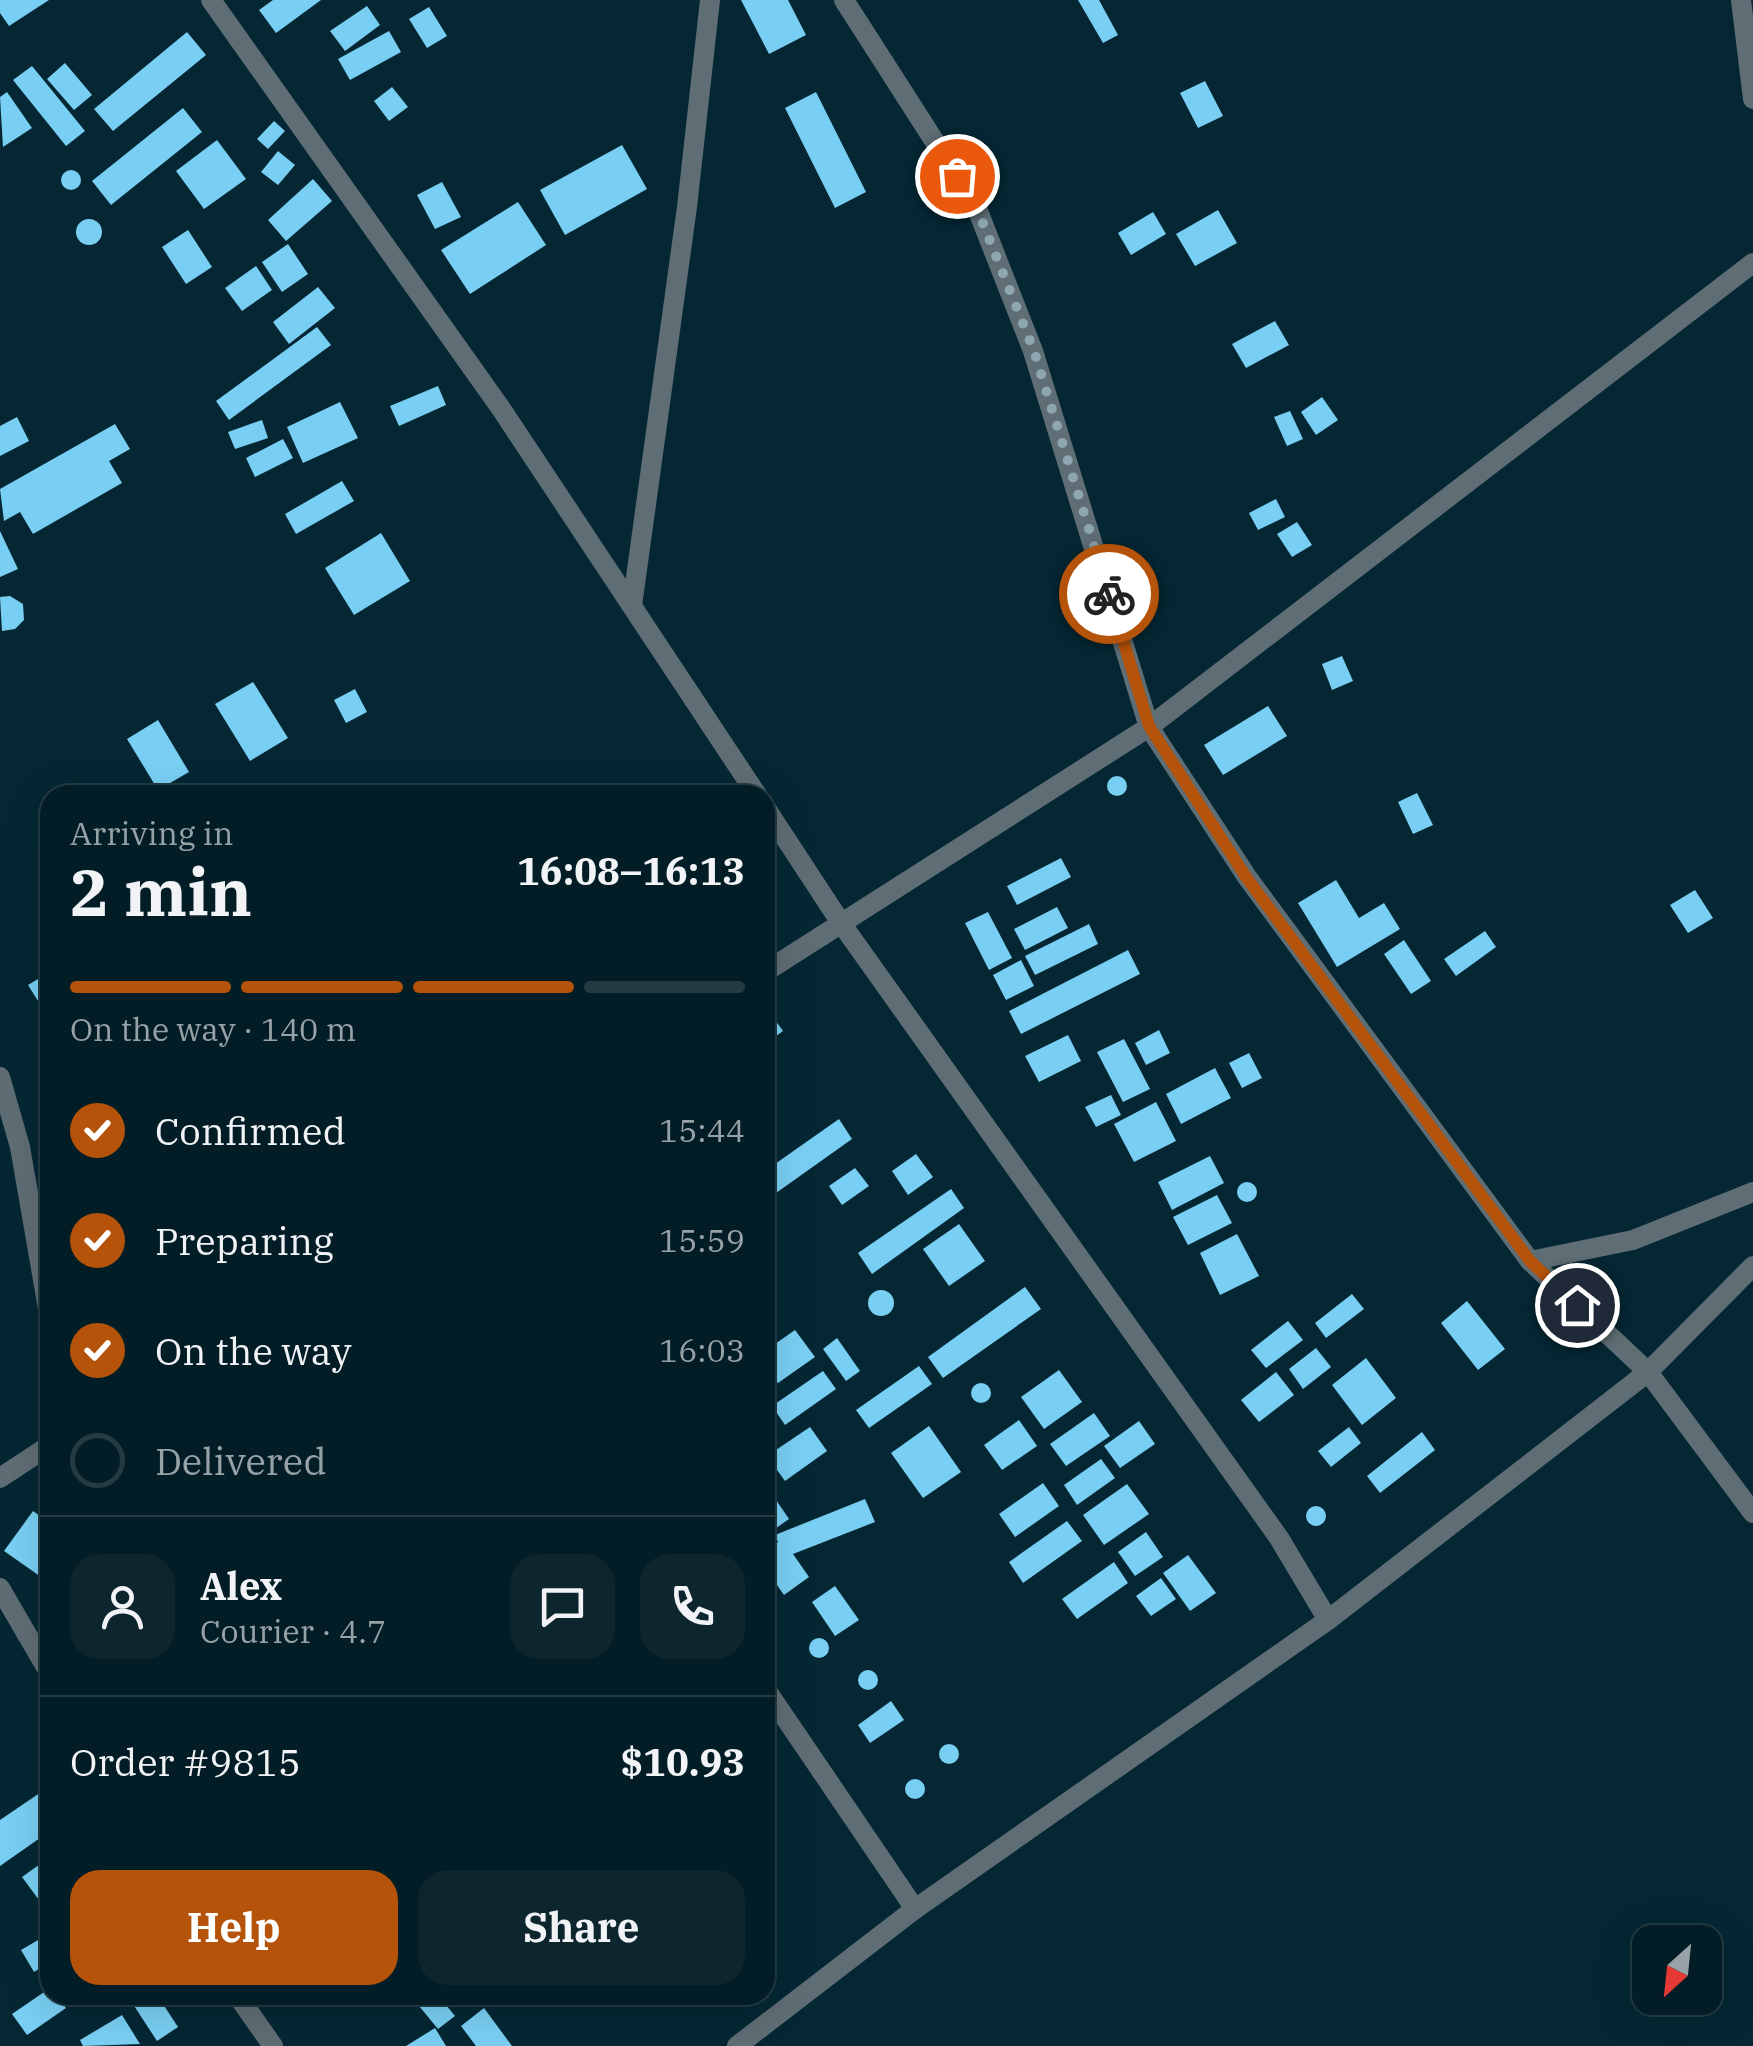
<!DOCTYPE html>
<html lang="en">
<head>
<meta charset="utf-8">
<style>
	:root { --surface:#031d26; --page:#0d262e; --text:#f1f3f6; --muted:#97a2a7; --line:#243b43; --accent:#b45309 }
	body { margin:0; font-family:"IBM Plex Serif",serif; background:var(--page); color:var(--text); height:100vh; display:flex; flex-direction:column; font-size:38px; white-space:nowrap }
	* { box-sizing:border-box; margin:0 }
	p { font-size:32px; color:var(--muted) }
	.icon { flex:none; width:55px; height:55px; fill:none; stroke:currentColor; stroke-width:2; stroke-linecap:round; stroke-linejoin:round }
	.map { position:relative; flex:1; overflow:hidden }
	.drawer { position:absolute; left:40px; top:785px; width:735px; height:1220px; display:flex; flex-direction:column; background:var(--surface); border-radius:30px; box-shadow:0 10px 40px #0002,0 0 0 2px var(--line) }
	.drawer>* { flex:none }
	.needle { width:65px; rotate:207deg }
	.tools { position:absolute; left:1632px; top:1925px; display:grid; gap:20px }
	.tools a { display:grid; place-items:center; width:90px; height:90px; border-radius:20px; background:var(--surface); box-shadow:0 10px 40px #0002,0 0 0 2px var(--line); font-size:50px }
	.pin { position:absolute; display:grid; place-items:center; width:85px; height:85px; color:#fff; margin:-42px; border:5px solid #fff; border-radius:50%; box-shadow:0 2px 10px #0007 }
	.courier { position:absolute; display:grid; place-items:center; width:100px; height:100px; margin:-50px; border:8px solid #b45309; border-radius:50%; background:#fff; color:#222; box-shadow:0 2px 12px #0007 }
	.summary em { font-style:normal; font-weight:700 }
	.summary div { display:flex; flex-direction:column-reverse }
	.summary { display:flex; align-items:center; justify-content:space-between; height:170px; padding:0 30px }
	h1 { font-size:65px; font-weight:700; line-height:75px }
	.bar { display:grid; grid-template-columns:repeat(4,1fr); gap:15px 10px; align-content:center; height:120px; padding:0 30px }
	.bar i { height:12px; border-radius:8px; background:var(--line) }
	.bar .on { background:var(--accent) }
	.bar p { grid-column:span 4 }
	.line { display:flex; align-items:center; gap:25px; padding:0 30px; border-top:2px solid var(--line) }
	.line div { flex:1 }
	.round { display:grid; place-items:center; flex:none; width:105px; height:105px; border-radius:30px; background:var(--page) }
	ol { padding:0 30px; list-style:none }
	li { display:flex; align-items:center; gap:30px; height:110px }
	li p { margin-inline-start:auto }
	li .icon { padding:10px; border-radius:50%; background:var(--accent); color:#fff; stroke-width:4 }
	li:last-child { color:var(--muted) }
	li i { width:55px; height:55px; border:5px solid var(--line); border-radius:50% }
	.primary-button { display:flex; gap:20px; margin-top:auto; padding:20px 30px }
	.primary-button a { flex:1; height:115px; border-radius:30px; background:var(--accent); color:#fff; font-size:40px; font-weight:700; line-height:115px; text-align:center }
	.primary-button a+a { background:var(--page); color:var(--text) }
	.map>svg:first-child { display:block }
	.building { fill:#79cff3 }
	.lines { fill:none; stroke-linecap:round; stroke-linejoin:round }
	.street { stroke:#5f6d74; stroke-width:20 }
	.done { stroke:#8ea6b0; stroke-width:10; stroke-dasharray:0 18 }
	.route { stroke:#b45309; stroke-width:12 }
</style>
</head>
<body>
<div class="map">
<svg width="1753" height="2046" viewBox="0 0 1753 2046">
	<rect width="100%" height="100%" fill="#042733"/>
	<g class="building">
		<path d="M0,0H49L9,26L0,13Z"/>
		<path d="M273,0H321L276,33L259,10Z"/>
		<path d="M741,0H788L806,35L769,54Z"/>
		<path d="M1078,0H1099L1118,35L1103,43Z"/>
		<path d="M367,6L380,25L345,51L330,31Z"/>
		<path d="M429,7L447,36L427,48L409,19Z"/>
		<path d="M389,31L401,52L350,80L338,59Z"/>
		<path d="M187,32L206,55L113,131L94,109Z"/>
		<path d="M65,63L92,95L74,110L47,79Z"/>
		<path d="M32,66L85,131L66,146L13,80Z"/>
		<path d="M1205,81L1223,116L1198,128L1180,93Z"/>
		<path d="M392,87L408,107L389,121L374,101Z"/>
		<path d="M7,92L32,128L3,147L0,97Z"/>
		<path d="M816,92L866,192L835,208L785,108Z"/>
		<path d="M183,108L202,132L111,205L92,181Z"/>
		<path d="M274,121L285,131L268,149L257,139Z"/>
		<path d="M217,140L246,179L204,209L176,171Z"/>
		<path d="M622,145L647,189L565,235L540,190Z"/>
		<path d="M278,151L295,165L278,185L261,172Z"/>
		<circle cx="71" cy="180" r="10"/>
		<path d="M313,179L332,201L286,241L268,220Z"/>
		<path d="M442,182L461,217L435,229L417,195Z"/>
		<path d="M518,202L546,245L470,294L441,250Z"/>
		<path d="M1218,210L1237,243L1195,266L1176,234Z"/>
		<path d="M1153,212L1166,234L1131,255L1118,233Z"/>
		<circle cx="89" cy="232" r="13"/>
		<path d="M188,230L212,267L186,284L162,247Z"/>
		<path d="M288,244L308,274L282,292L262,262Z"/>
		<path d="M256,266L272,290L242,311L225,288Z"/>
		<path d="M318,287L335,308L289,344L273,322Z"/>
		<path d="M1275,321L1289,345L1246,368L1232,344Z"/>
		<path d="M317,327L331,345L229,420L216,401Z"/>
		<path d="M438,386L446,405L399,426L390,406Z"/>
		<path d="M1322,397L1338,420L1316,435L1301,412Z"/>
		<path d="M340,402L358,438L303,463L287,427Z"/>
		<path d="M1290,411L1303,439L1287,446L1274,417Z"/>
		<path d="M17,417L29,441L0,456V426Z"/>
		<path d="M262,420L268,438L235,449L228,432Z"/>
		<path d="M115,424L130,449L109,461L122,483L33,534L20,512L4,521L0,489Z"/>
		<path d="M283,439L293,458L255,477L246,458Z"/>
		<path d="M342,481L354,501L296,534L285,514Z"/>
		<path d="M1276,499L1285,517L1258,530L1249,513Z"/>
		<path d="M1297,522L1312,545L1292,557L1277,534Z"/>
		<path d="M0,531L18,569L0,577Z"/>
		<path d="M381,533L410,581L354,615L325,568Z"/>
		<path d="M10,596L23,604L24,620L15,629L2,631L0,597Z"/>
		<path d="M1342,656L1353,681L1332,690L1322,664Z"/>
		<path d="M253,682L288,738L250,761L215,704Z"/>
		<path d="M355,689L367,712L346,723L334,700Z"/>
		<path d="M1268,706L1287,736L1223,775L1204,745Z"/>
		<path d="M158,720L189,772L158,790L127,739Z"/>
		<circle cx="1117" cy="786" r="10"/>
		<path d="M1417,793L1433,825L1413,834L1398,802Z"/>
		<path d="M1061,858L1071,877L1017,905L1007,886Z"/>
		<path d="M1336,880L1359,918L1384,903L1400,929L1337,967L1298,903Z"/>
		<path d="M1695,890L1713,918L1688,933L1670,905Z"/>
		<path d="M1057,907L1068,928L1025,950L1014,929Z"/>
		<path d="M988,912L1012,958L989,970L965,923Z"/>
		<path d="M1089,924L1098,944L1035,975L1025,956Z"/>
		<path d="M1485,931L1496,947L1456,976L1444,959Z"/>
		<path d="M1404,940L1431,981L1411,994L1384,954Z"/>
		<path d="M1128,950L1140,974L1021,1034L1009,1011Z"/>
		<path d="M1021,960L1034,986L1006,1000L993,975Z"/>
		<path d="M50,972V1020L28,985Z"/>
		<path d="M765,1006L783,1031L765,1044Z"/>
		<path d="M1159,1030L1170,1053L1146,1065L1135,1043Z"/>
		<path d="M1068,1035L1081,1061L1039,1082L1025,1056Z"/>
		<path d="M1124,1039L1150,1089L1123,1102L1097,1052Z"/>
		<path d="M1249,1053L1262,1078L1242,1088L1229,1063Z"/>
		<path d="M1215,1068L1231,1098L1181,1124L1166,1094Z"/>
		<path d="M1111,1095L1121,1115L1096,1127L1085,1107Z"/>
		<path d="M1156,1102L1176,1141L1134,1162L1114,1124Z"/>
		<path d="M839,1119L852,1139L776,1193L765,1171Z"/>
		<path d="M916,1154L933,1177L908,1195L892,1171Z"/>
		<path d="M1210,1156L1224,1183L1172,1210L1158,1182Z"/>
		<path d="M855,1168L869,1186L842,1205L829,1186Z"/>
		<circle cx="1247" cy="1192" r="10"/>
		<path d="M951,1189L964,1208L872,1274L858,1253Z"/>
		<path d="M1217,1195L1232,1223L1188,1245L1173,1217Z"/>
		<path d="M959,1224L985,1261L949,1286L923,1249Z"/>
		<path d="M1237,1234L1259,1276L1220,1295L1200,1253Z"/>
		<path d="M1025,1287L1041,1309L943,1378L928,1357Z"/>
		<circle cx="881" cy="1303" r="13"/>
		<path d="M1352,1294L1364,1309L1326,1338L1315,1323Z"/>
		<path d="M1467,1301L1505,1349L1478,1370L1441,1323Z"/>
		<path d="M1288,1321L1303,1340L1266,1368L1251,1350Z"/>
		<path d="M795,1330L815,1357L778,1383L765,1365V1351Z"/>
		<path d="M837,1338L860,1371L846,1381L823,1349Z"/>
		<path d="M1316,1348L1331,1367L1303,1389L1289,1369Z"/>
		<path d="M1366,1358L1396,1398L1362,1425L1332,1385Z"/>
		<path d="M919,1366L932,1384L869,1428L856,1410Z"/>
		<path d="M1059,1370L1082,1402L1044,1429L1021,1397Z"/>
		<path d="M823,1371L836,1389L785,1425L772,1406Z"/>
		<path d="M1276,1372L1294,1395L1259,1422L1241,1400Z"/>
		<circle cx="981" cy="1393" r="10"/>
		<path d="M1094,1413L1110,1436L1066,1466L1050,1444Z"/>
		<path d="M1019,1420L1037,1446L1002,1470L984,1445Z"/>
		<path d="M1139,1421L1155,1444L1120,1468L1104,1446Z"/>
		<path d="M929,1426L961,1472L923,1498L891,1453Z"/>
		<path d="M810,1427L827,1451L785,1481L767,1456Z"/>
		<path d="M1349,1427L1361,1443L1331,1467L1318,1451Z"/>
		<path d="M1422,1432L1435,1450L1380,1493L1367,1476Z"/>
		<path d="M1101,1459L1115,1478L1077,1505L1064,1485Z"/>
		<path d="M1043,1483L1059,1506L1015,1537L999,1514Z"/>
		<path d="M1127,1484L1149,1514L1104,1545L1083,1515Z"/>
		<path d="M774,1497L789,1519L765,1536V1503Z"/>
		<path d="M865,1499L875,1522L793,1554L809,1577L784,1595L765,1568V1552L778,1542L775,1535Z"/>
		<circle cx="1316" cy="1516" r="10"/>
		<path d="M33,1511L50,1523V1571L44,1579L4,1551Z"/>
		<path d="M1067,1521L1082,1541L1023,1583L1009,1562Z"/>
		<path d="M1146,1532L1163,1557L1135,1576L1118,1552Z"/>
		<path d="M1188,1555L1216,1593L1190,1611L1163,1573Z"/>
		<path d="M1114,1562L1128,1583L1077,1619L1062,1599Z"/>
		<path d="M1161,1578L1176,1599L1151,1616L1136,1596Z"/>
		<path d="M835,1586L859,1620L835,1636L812,1602Z"/>
		<circle cx="819" cy="1648" r="10"/>
		<circle cx="868" cy="1680" r="10"/>
		<path d="M891,1701L904,1720L870,1743L858,1725Z"/>
		<circle cx="949" cy="1754" r="10"/>
		<circle cx="915" cy="1789" r="10"/>
		<path d="M50,1786V1831L0,1866V1820Z"/>
		<path d="M50,1857V1915L22,1877Z"/>
		<path d="M50,1933V1962L34,1972L21,1950Z"/>
		<path d="M50,1988V1995H57L66,2008L27,2035L12,2014Z"/>
		<path d="M134,1995H157L178,2027L157,2041L129,1998Z"/>
		<path d="M410,1995H438L455,2016L438,2029Z"/>
		<path d="M484,2008L512,2046H476L461,2026Z"/>
		<path d="M122,2015L140,2044L83,2046L80,2040Z"/>
		<path d="M435,2028L446,2046H406Z"/>
	</g>
	<g class="lines">
		<g class="street">
			<path d="M211,0L502,410L757,795"/>
			<path d="M844,0L976,206L1033,351L1149,727L1247,877L1530,1261L1648,1372L1753,1513"/>
			<path d="M1741,0L1753,99"/>
			<path d="M632,606L687,207L710,0"/>
			<path d="M765,807L841,923L1279,1538L1328,1620"/>
			<path d="M765,972L1149,727L1753,263"/>
			<path d="M0,1077L20,1147L50,1320"/>
			<path d="M1530,1261L1633,1240L1753,1192"/>
			<path d="M0,1478L50,1445"/>
			<path d="M0,1588L50,1674"/>
			<path d="M765,1688L915,1909"/>
			<path d="M237,1995L273,2046"/>
			<path d="M737,2046L915,1909L1328,1620L1648,1372L1753,1266"/>
		</g>
	</g>
	<g class="lines">
		<path class="done" d="M957,176L976,206L1034,351L1109,594"/>
		<path class="route" d="M1109,594L1149,726L1246,877L1530,1261L1577,1305"/>
	</g>
</svg>
<div class="tools">
<a><svg class="needle" viewBox="-14 -14 28 28"><path d="M0-13l5 13h-10z" fill="#e53935"/><path d="M0 13l5-13h-10z" fill="#97a2a7"/></svg></a>
</div>
<div class="pin" style="left:957px;top:176px;background:#ea580c"><svg class="icon" aria-label="bag" viewBox="0 0 24 24"><path d="M5 8h14l-1 12H6zM9 8a3 3 0 0 1 6 0"/></svg></div>
<div class="pin" style="left:1577px;top:1305px;background:#1f2937"><svg class="icon" aria-label="home" viewBox="0 0 24 24"><path d="M3 11l9-7 9 7M6 9v11h12V9"/></svg></div>
<div class="courier" style="left:1109px;top:594px"><svg class="icon" aria-label="bike" viewBox="0 0 24 24"><circle cx="6" cy="16" r="4"/><circle cx="18" cy="16" r="4"/><path d="M6 16l4-8h5l3 8M10 8l3 8H6M13 5h3"/></svg></div>
<section class="drawer">
<div class="summary"><div><h1>2 min</h1><p>Arriving in</p></div><em>16:08–16:13</em></div>
<div class="bar"><i class="on"></i><i class="on"></i><i class="on"></i><i></i><p>On the way · 140 m</p></div>
<ol>
<li><svg class="icon" aria-label="check" viewBox="0 0 24 24"><path d="M5 12l5 5 9-10"/></svg>Confirmed<p>15:44</p></li>
<li><svg class="icon" aria-label="check" viewBox="0 0 24 24"><path d="M5 12l5 5 9-10"/></svg>Preparing<p>15:59</p></li>
<li><svg class="icon" aria-label="check" viewBox="0 0 24 24"><path d="M5 12l5 5 9-10"/></svg>On the way<p>16:03</p></li>
<li><i></i>Delivered</li>
</ol>
<div class="line" style="height:180px"><a class="round"><svg class="icon" aria-label="person" viewBox="0 0 24 24"><circle cx="12" cy="8" r="4"/><path d="M4 21q1-7 8-7t8 7"/></svg></a><div><b>Alex</b><p>Courier · 4.7</p></div><a class="round"><svg class="icon" aria-label="chat" viewBox="0 0 24 24"><path d="M4 5h16v11H9l-5 4z"/></svg></a><a class="round"><svg class="icon" aria-label="phone" viewBox="0 0 24 24"><path d="M5 4h4l2 5-3 2q2 4 5 5l2-3 5 2v4C11 20 4 13 5 4z"/></svg></a></div>
<div class="line" style="height:130px"><div>Order #9815</div><b>$10.93</b></div>
<div class="primary-button"><a>Help</a><a>Share</a></div>
</section>
</div>
</body>
</html>
